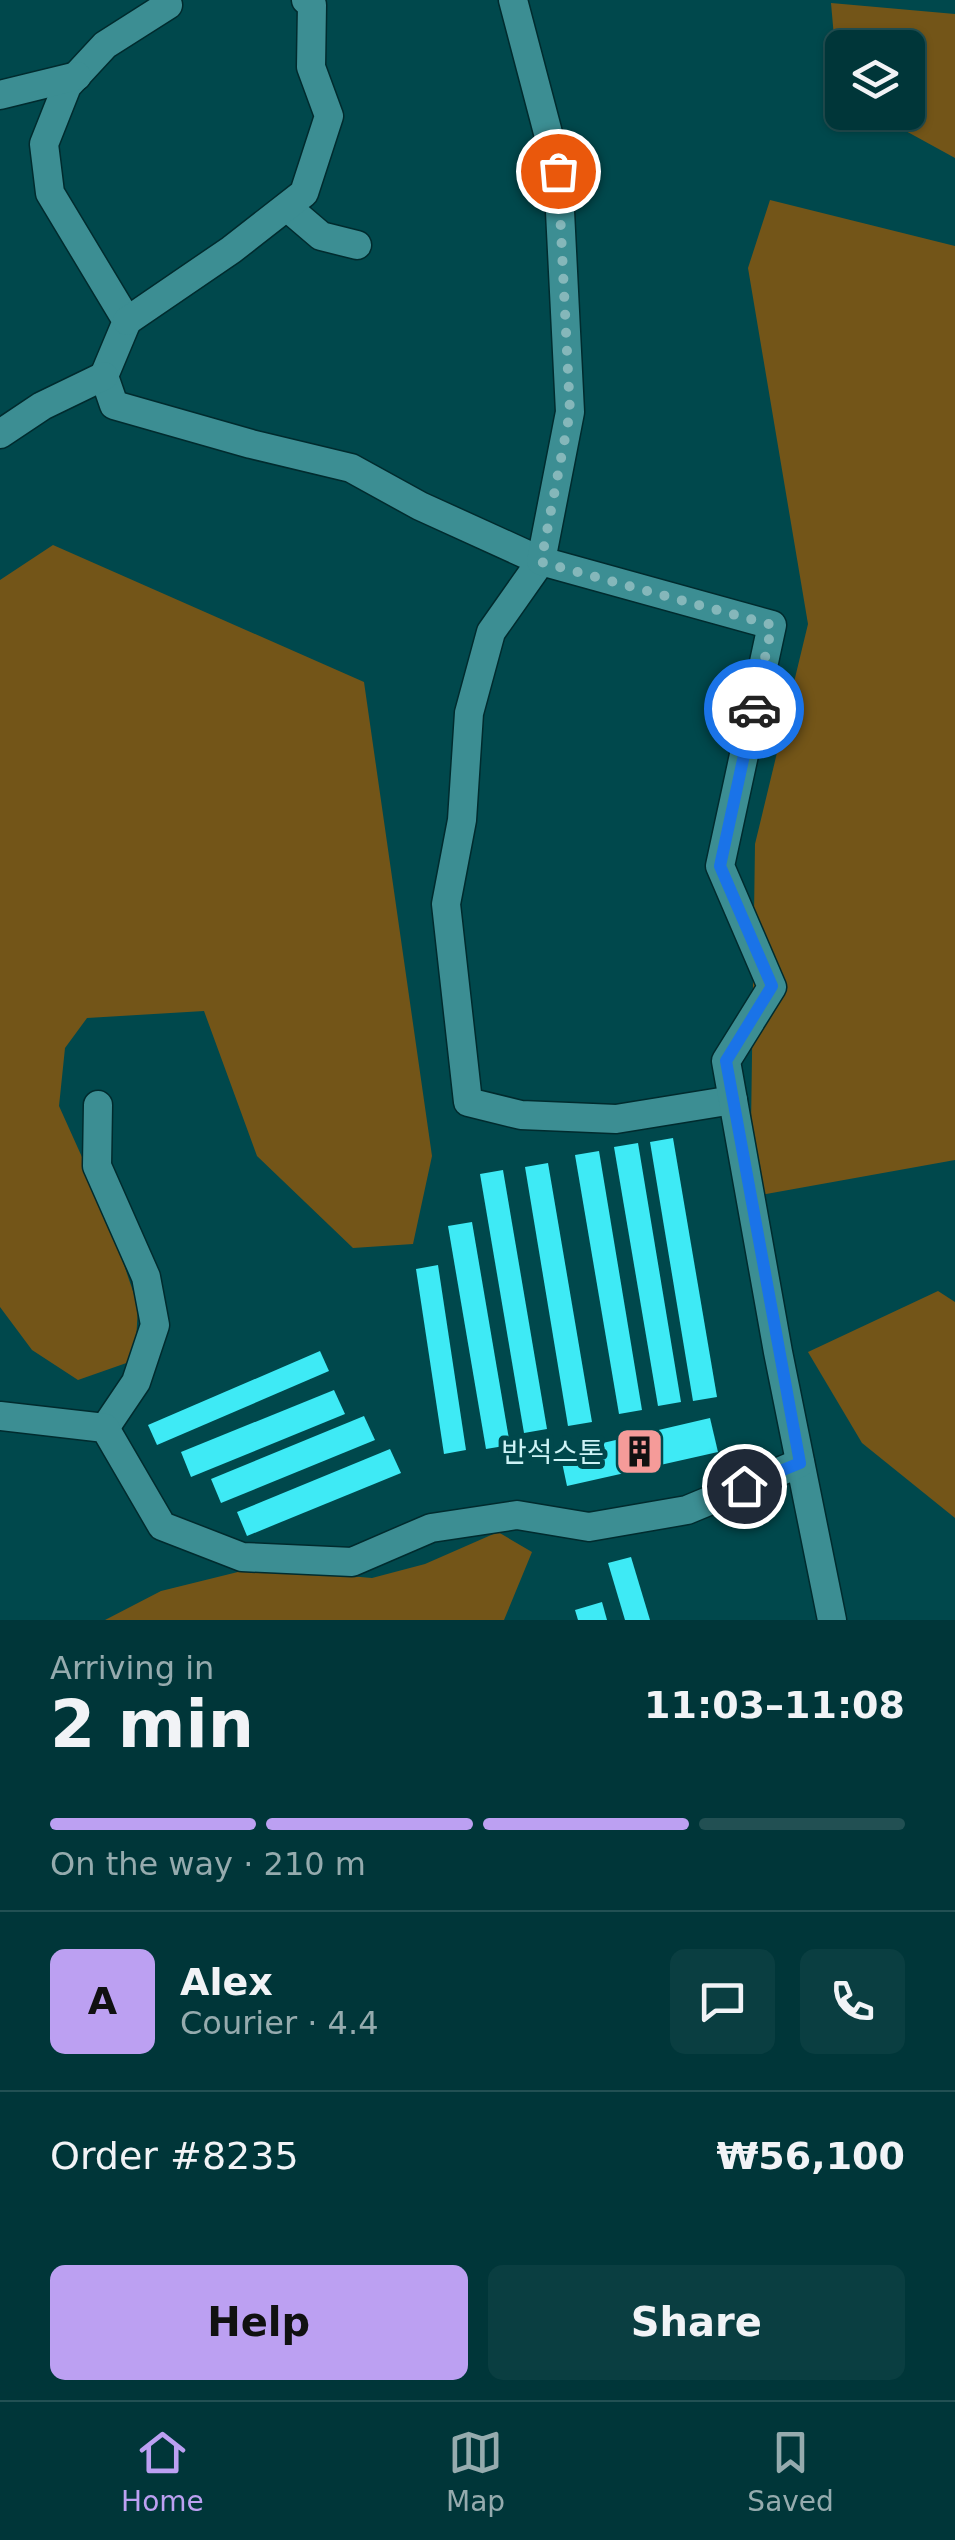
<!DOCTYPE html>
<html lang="en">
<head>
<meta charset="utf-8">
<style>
	:root { --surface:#003639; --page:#0a3e41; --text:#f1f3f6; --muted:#95abae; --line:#225053; --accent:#bca0f2 }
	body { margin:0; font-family:"DejaVu Sans","Noto Sans KR",sans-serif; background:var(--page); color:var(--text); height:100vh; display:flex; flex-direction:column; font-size:38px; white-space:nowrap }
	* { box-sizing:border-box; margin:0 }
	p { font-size:32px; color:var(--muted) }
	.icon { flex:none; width:55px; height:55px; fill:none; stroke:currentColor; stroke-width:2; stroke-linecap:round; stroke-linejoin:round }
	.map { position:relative; height:1620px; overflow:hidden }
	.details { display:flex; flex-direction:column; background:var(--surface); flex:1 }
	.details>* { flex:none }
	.fabs { position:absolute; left:825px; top:30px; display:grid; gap:20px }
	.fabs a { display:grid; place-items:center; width:100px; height:100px; border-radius:15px; background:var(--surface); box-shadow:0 2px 8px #0004,0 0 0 2px var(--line); font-size:50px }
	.pin { position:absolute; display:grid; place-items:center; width:85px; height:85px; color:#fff; margin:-42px; border:5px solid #fff; border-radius:50%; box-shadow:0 2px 10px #0007 }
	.courier { position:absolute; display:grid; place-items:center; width:100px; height:100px; margin:-50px; border:8px solid #1a73e8; border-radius:50%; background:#fff; color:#222; box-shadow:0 2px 12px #0007 }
	.overview em { font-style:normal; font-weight:700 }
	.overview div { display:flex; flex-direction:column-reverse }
	.overview { display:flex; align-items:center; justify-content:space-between; height:170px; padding:0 50px }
	h1 { font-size:65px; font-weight:700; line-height:75px }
	.bar { display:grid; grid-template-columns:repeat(4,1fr); gap:15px 10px; align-content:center; height:120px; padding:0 50px }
	.bar i { height:12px; border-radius:8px; background:var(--line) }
	.bar .on { background:var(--accent) }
	.bar p { grid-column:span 4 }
	.line { display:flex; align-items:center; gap:25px; padding:0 50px; border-top:2px solid var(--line) }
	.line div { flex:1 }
	.round { display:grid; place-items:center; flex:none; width:105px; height:105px; border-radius:15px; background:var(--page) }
	.primary-button { display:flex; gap:20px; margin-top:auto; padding:20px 50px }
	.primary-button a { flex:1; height:115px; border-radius:15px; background:var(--accent); color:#111; font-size:40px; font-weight:700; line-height:115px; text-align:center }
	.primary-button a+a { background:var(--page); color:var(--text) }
	.menu { display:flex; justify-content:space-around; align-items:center; height:140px; border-top:2px solid var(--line); background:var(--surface); font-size:28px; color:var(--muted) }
	.menu a { display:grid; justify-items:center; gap:5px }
	.menu .on { color:var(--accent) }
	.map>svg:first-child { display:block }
	.green { fill:#735518 }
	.building { fill:#3eeaf5 }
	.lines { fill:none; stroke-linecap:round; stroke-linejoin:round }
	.minor-casing { stroke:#002b2e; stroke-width:31 }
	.minor { stroke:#3c8e93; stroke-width:28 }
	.done { stroke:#85b7ba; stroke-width:10; stroke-dasharray:0 18 }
	.route { stroke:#1a73e8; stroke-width:12 }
	.labels { text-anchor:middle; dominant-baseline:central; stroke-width:10; stroke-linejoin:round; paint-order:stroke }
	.poi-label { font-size:28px; fill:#cdf3f6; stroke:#00484c; text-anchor:end }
</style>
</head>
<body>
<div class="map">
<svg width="955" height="1620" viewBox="0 0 955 1620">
	<rect width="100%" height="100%" fill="#00484c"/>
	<g class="green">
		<path d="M831,3L955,14V158L873,113L908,112V48H842V96L839,94Z"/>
		<path d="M770,200L955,246V1160L750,1197L755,844L808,624L748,268Z"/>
		<path d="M53,545L364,682L432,1156L413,1244L353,1248L257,1156L204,1011L87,1018L65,1048L59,1106L104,1206L138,1306L135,1360L78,1380L32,1350L0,1307V580Z"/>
		<path d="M938,1291L955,1302V1518L862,1443L808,1352Z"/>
		<path d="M498,1532L532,1552L504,1620H105L161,1591L254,1568L372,1578L425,1564Z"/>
	</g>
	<g class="building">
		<path d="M673,1138L717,1397L693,1401L650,1142Z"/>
		<path d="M638,1143L681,1402L658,1406L614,1147Z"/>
		<path d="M599,1151L642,1410L619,1414L575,1155Z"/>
		<path d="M548,1163L592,1422L568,1426L525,1167Z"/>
		<path d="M503,1170L547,1429L524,1433L480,1174Z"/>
		<path d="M472,1222L510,1445L486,1449L448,1226Z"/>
		<path d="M438,1265L466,1450L444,1454L416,1269Z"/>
		<path d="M320,1351L329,1371L157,1445L148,1425Z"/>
		<path d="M334,1390L345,1414L191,1477L181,1452Z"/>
		<path d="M364,1416L375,1440L221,1503L211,1479Z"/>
		<path d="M710,1418L718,1452L567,1486L560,1453Z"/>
		<path d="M390,1449L401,1473L247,1536L237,1512Z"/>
		<path d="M631,1557L650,1620H625L608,1563Z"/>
		<path d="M602,1602L607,1620H578L575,1610Z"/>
	</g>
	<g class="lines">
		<defs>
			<g id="minor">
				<path d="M165,0L168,5L105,45L67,86L44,144L50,193L127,321L104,376L114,405L251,444L351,468L420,506L541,561L491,632L469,713L462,820L446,904L468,1102L521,1115L616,1119L733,1100"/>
				<path d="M513,0L558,171L570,412L541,561L772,625L720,866L772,987L726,1061L778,1352L832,1620"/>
				<path d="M0,95L77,76"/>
				<path d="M287,207L321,236L357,245"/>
				<path d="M127,321L231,250L304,193L329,116L311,67L312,5L306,0"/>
				<path d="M0,434L42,406L104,376"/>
				<path d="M98,1105L97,1166L146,1277L155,1325L136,1382L105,1428"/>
				<path d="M0,1416L105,1428L162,1526L242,1557L352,1562L431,1528L517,1515L589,1527L687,1510L800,1463"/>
			</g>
		</defs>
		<use href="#minor" class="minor-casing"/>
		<use href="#minor" class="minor"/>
	</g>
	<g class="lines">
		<path class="done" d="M558,171L570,412L541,562L772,625L754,709"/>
		<path class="route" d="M744,1486L800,1463L726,1061L772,986L720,866L754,709"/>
	</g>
	<defs>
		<symbol id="building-square" viewBox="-11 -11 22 22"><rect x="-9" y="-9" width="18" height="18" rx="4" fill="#f59b99" stroke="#00484c"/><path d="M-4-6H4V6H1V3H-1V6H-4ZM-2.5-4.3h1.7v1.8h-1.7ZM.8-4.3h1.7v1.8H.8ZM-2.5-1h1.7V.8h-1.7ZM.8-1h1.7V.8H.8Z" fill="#111"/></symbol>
	</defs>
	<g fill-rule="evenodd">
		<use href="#building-square" x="612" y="1424" width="55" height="55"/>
	</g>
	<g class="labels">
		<g class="poi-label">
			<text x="604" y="1452">반석스톤</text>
		</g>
	</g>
</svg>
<div class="fabs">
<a><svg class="icon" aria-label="layers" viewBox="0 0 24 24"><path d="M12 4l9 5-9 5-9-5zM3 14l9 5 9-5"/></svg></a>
</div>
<div class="pin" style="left:558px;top:171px;background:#ea580c"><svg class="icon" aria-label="bag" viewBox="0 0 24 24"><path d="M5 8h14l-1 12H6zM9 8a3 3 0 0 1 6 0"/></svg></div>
<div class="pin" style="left:744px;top:1486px;background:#1f2937"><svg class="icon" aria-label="home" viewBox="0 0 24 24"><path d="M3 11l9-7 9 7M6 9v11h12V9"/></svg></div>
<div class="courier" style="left:754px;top:709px"><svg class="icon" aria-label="car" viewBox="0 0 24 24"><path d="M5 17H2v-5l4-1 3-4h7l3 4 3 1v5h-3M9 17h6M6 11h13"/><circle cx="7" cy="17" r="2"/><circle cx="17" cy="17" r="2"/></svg></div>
</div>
<section class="details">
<div class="overview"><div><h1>2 min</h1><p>Arriving in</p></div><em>11:03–11:08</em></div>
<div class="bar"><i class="on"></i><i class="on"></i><i class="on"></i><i></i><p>On the way · 210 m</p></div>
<div class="line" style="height:180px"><b class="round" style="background:var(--accent);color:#111">A</b><div><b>Alex</b><p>Courier · 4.4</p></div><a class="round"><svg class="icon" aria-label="chat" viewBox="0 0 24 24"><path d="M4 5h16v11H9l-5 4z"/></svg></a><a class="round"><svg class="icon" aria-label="phone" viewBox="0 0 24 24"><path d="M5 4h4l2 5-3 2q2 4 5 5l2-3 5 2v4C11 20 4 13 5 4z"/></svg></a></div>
<div class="line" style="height:130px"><div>Order #8235</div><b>₩56,100</b></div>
<div class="primary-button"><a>Help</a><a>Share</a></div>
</section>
<nav class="menu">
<a class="on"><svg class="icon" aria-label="home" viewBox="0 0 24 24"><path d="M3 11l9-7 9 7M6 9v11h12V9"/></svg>Home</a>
<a><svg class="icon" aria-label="map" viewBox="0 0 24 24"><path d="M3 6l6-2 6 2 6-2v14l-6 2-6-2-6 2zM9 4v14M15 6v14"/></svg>Map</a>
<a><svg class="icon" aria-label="saved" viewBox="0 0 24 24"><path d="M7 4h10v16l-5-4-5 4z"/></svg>Saved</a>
</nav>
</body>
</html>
